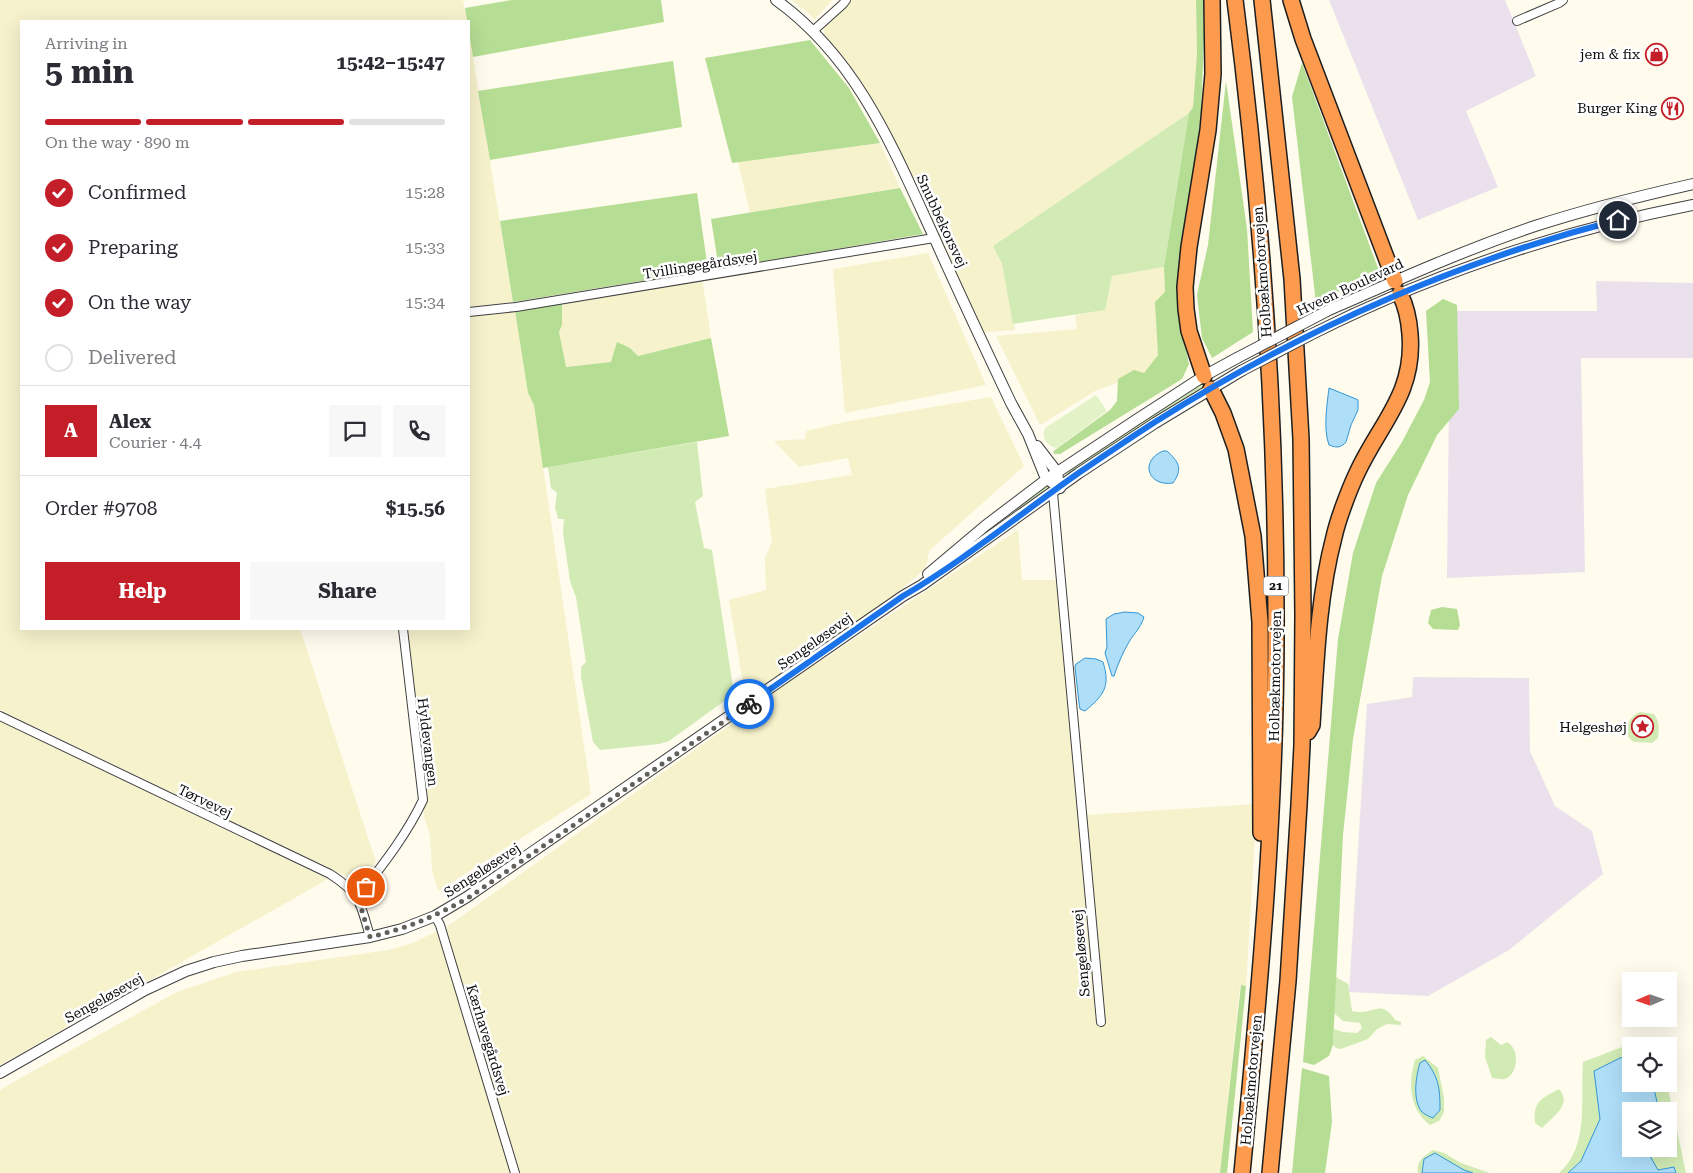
<!DOCTYPE html>
<html lang="en">
<head>
<meta charset="utf-8">
<style>
	:root { --surface:#fff; --page:#f7f7f7; --text:#2b2b33; --muted:#7c7c81; --line:#e1e1e2; --accent:#c41e28 }
	body { margin:0; font-family:"Roboto Serif",serif; background:var(--page); color:var(--text); height:100vh; display:flex; flex-direction:column; font-size:19px; white-space:nowrap }
	* { box-sizing:border-box; margin:0 }
	p { font-size:16px; color:var(--muted) }
	.icon { flex:none; width:28px; height:28px; fill:none; stroke:currentColor; stroke-width:2; stroke-linecap:round; stroke-linejoin:round }
	.map { position:relative; flex:1; overflow:hidden }
	.side { position:absolute; left:20px; top:20px; width:450px; height:610px; display:flex; flex-direction:column; background:var(--surface); border-radius:0px; box-shadow:0 5px 20px #0002 }
	.side>* { flex:none }
	.needle { width:32px; rotate:268deg }
	.controls { position:absolute; left:1622px; top:972px; display:grid; gap:10px }
	.controls a { display:grid; place-items:center; width:55px; height:55px; border-radius:0px; background:var(--surface); box-shadow:0 5px 20px #0002; font-size:25px }
	.pin { position:absolute; display:grid; place-items:center; width:42px; height:42px; color:#fff; margin:-21px; border:2px solid #fff; border-radius:50%; box-shadow:0 1px 5px #0007 }
	.courier { position:absolute; display:grid; place-items:center; width:50px; height:50px; margin:-25px; border:4px solid #1a73e8; border-radius:50%; background:#fff; color:#222; box-shadow:0 1px 6px #0007 }
	.head em { font-style:normal; font-weight:700 }
	.head div { display:flex; flex-direction:column-reverse }
	.head { display:flex; align-items:center; justify-content:space-between; height:85px; padding:0 25px }
	h1 { font-size:32px; font-weight:700; line-height:38px }
	.bar { display:grid; grid-template-columns:repeat(4,1fr); gap:8px 5px; align-content:center; height:60px; padding:0 25px }
	.bar i { height:6px; border-radius:4px; background:var(--line) }
	.bar .selected { background:var(--accent) }
	.bar p { grid-column:span 4 }
	.line { display:flex; align-items:center; gap:12px; padding:0 25px; border-top:1px solid var(--line) }
	.line div { flex:1 }
	.round { display:grid; place-items:center; flex:none; width:52px; height:52px; border-radius:0px; background:var(--page) }
	ol { padding:0 25px; list-style:none }
	li { display:flex; align-items:center; gap:15px; height:55px }
	li p { margin-inline-start:auto }
	li .icon { padding:5px; border-radius:50%; background:var(--accent); color:#fff; stroke-width:4 }
	li:last-child { color:var(--muted) }
	li i { width:28px; height:28px; border:2px solid var(--line); border-radius:50% }
	.primary-button { display:flex; gap:10px; margin-top:auto; padding:10px 25px }
	.primary-button a { flex:1; height:58px; border-radius:0px; background:var(--accent); color:#fff; font-size:20px; font-weight:700; line-height:58px; text-align:center }
	.primary-button a+a { background:var(--page); color:var(--text) }
	.map>svg:first-child { display:block }
	.industrial { fill:#ebe1ec }
	.farmland { fill:#f6f2cc }
	.green { fill:#d2ebb5 }
	.forest { fill:#b5dd93 }
	.pitch { fill:#e4f2c7 }
	.water { fill:#afdef9; stroke:#3296d4 }
	.lines { fill:none; stroke-linecap:round; stroke-linejoin:round }
	.minor-casing { stroke:#404040; stroke-width:10 }
	.tertiary-casing { stroke:#404040; stroke-width:12 }
	.motorway-casing { stroke:#1e1e1e; stroke-width:18 }
	.minor { stroke:#fff; stroke-width:8 }
	.tertiary { stroke:#fff; stroke-width:10 }
	.motorway { stroke:#fc9b4e; stroke-width:15 }
	.tertiary-bridge-casing { stroke:#404040; stroke-width:12; stroke-linecap:butt }
	.tertiary-bridge { stroke:#fff; stroke-width:10 }
	.done { stroke:#62605b; stroke-width:5; stroke-dasharray:0 9 }
	.route { stroke:#1a73e8; stroke-width:6 }
	.labels { text-anchor:middle; dominant-baseline:central; stroke-width:5; stroke-linejoin:round; paint-order:stroke }
	.shield { fill:#fff; stroke:#565656; stroke-width:1 }
	.shield-label { font-size:12px; font-weight:bold; fill:#0d0d0d }
	.poi-label { font-size:14px; fill:#0d0d0d; stroke:#fff; text-anchor:end }
	.street-label { font-size:14px; fill:#0d0d0d; stroke:#fff }
</style>
</head>
<body>
<div class="map">
<svg width="1693" height="1173" viewBox="0 0 1693 1173">
	<rect width="100%" height="100%" fill="#fffbed"/>
	<g class="industrial">
		<path d="M1329,0H1505L1536,76L1466,111L1498,187L1418,220Z"/>
		<path d="M1596,281L1693,283V358H1581L1585,572L1447,578L1450,311H1597Z"/>
		<path d="M1413,677L1529,678L1530,751L1555,806L1592,831L1603,874L1509,950L1428,996L1349,992L1367,704L1412,697Z"/>
	</g>
	<g class="farmland">
		<path d="M0,0H463L467,21H21V629H300L376,862L361,883L0,710Z"/>
		<path d="M792,0H832L815,19Z"/>
		<path d="M847,0H1196L1197,54L1193,107L1189,113L993,246L1002,264L1015,330L978,333L903,159L884,122L863,86L844,59L824,36V27Z"/>
		<path d="M469,33L513,302L469,307Z"/>
		<path d="M880,143L900,188L750,213L738,162Z"/>
		<path d="M928,253L986,385L845,413L833,269Z"/>
		<path d="M1164,267L1165,292L1157,331L1158,355L1144,373L1095,391L1040,425L996,336L1077,329L1075,315L1105,309L1112,276Z"/>
		<path d="M702,278L711,338L638,356L630,348L611,362L565,367L559,332L562,325V303Z"/>
		<path d="M515,311L528,393L534,405L591,794L438,891L432,870L430,836L424,816L414,694L403,629H469V316Z"/>
		<path d="M991,397L1024,466L929,551L926,568L886,603L815,656L818,663L1018,530L1022,580H1056L1096,1021L1105,1022L1086,815L1257,804L1246,986H1240L1220,1173H520L445,928L748,712L729,600L766,590L765,558L772,542L765,489L852,475L848,458L799,467L774,441L805,439L806,431L845,422Z"/>
		<path d="M0,721L328,879L0,1065Z"/>
		<path d="M437,931L512,1173H0V1090L15,1081L177,992L236,972L388,950L413,943Z"/>
	</g>
	<g class="green">
		<path d="M1189,113L1164,267L1112,276L1105,310L1013,324L1002,264L993,246Z"/>
		<path d="M1202,382L1207,386L1083,467L1067,474L1065,472Z"/>
		<path d="M697,442L703,496L695,502L704,548L712,550L734,694L669,741L659,744L600,750L593,742L581,677V667L586,662L576,597L570,581L563,533L564,519H558L555,507L557,493L551,488L548,467Z"/>
		<path d="M1045,485H1049L1050,487L1048,490L1010,516L936,572L1003,516Z"/>
		<path d="M1640,712L1654,714C1660,723 1659,728 1658,738L1652,743L1634,742L1629,738C1625,727 1628,717 1640,712Z"/>
		<path d="M1336,977L1348,984L1352,1011C1373,1017 1380,997 1395,1020L1401,1022V1025L1387,1024L1377,1029L1368,1039L1341,1049L1336,1048L1333,1045L1334,1029L1343,1032L1357,1033L1362,1028L1360,1023L1343,1021L1334,1013Z"/>
		<path d="M1491,1037L1501,1045L1507,1042C1509,1044 1512,1045 1513,1048C1519,1056 1516,1077 1504,1079C1501,1080 1496,1078 1492,1078L1485,1057L1486,1040Z"/>
		<path d="M1643,1042L1655,1046H1631V1056L1620,1058L1594,1071L1600,1119L1581,1161L1568,1173H1559C1590,1146 1580,1099 1583,1062L1630,1044Z"/>
		<path d="M1423,1056L1438,1068L1444,1098V1112L1439,1121L1430,1125C1409,1109 1408,1084 1415,1060Z"/>
		<path d="M1653,1084H1667L1686,1173H1676L1674,1167L1658,1170L1650,1156L1652,1149H1669V1111H1659Z"/>
		<path d="M1559,1089C1573,1105 1552,1117 1542,1128L1535,1123C1533,1101 1541,1099 1559,1089Z"/>
		<path d="M1433,1150L1444,1153L1461,1163L1490,1173H1418C1416,1161 1424,1156 1433,1150Z"/>
	</g>
	<g class="forest">
		<path d="M512,0H661L664,22L473,57L469,33V21H467L465,8Z"/>
		<path d="M1196,0H1203L1204,37L1201,114L1177,291L1180,323L1189,364L1182,379L1060,454H1055L1053,452L1055,450L1110,410L1117,401L1118,379L1134,370L1144,373L1158,355L1155,302L1165,292L1164,267L1189,113L1193,107L1197,54Z"/>
		<path d="M810,40L849,88L880,143L732,163L705,58Z"/>
		<path d="M673,61L682,127L490,160L478,91Z"/>
		<path d="M1302,63L1379,271L1316,303L1292,97Z"/>
		<path d="M1226,81L1247,229L1253,332L1212,358L1202,338L1197,295L1208,245Z"/>
		<path d="M900,188L923,234L719,269L711,219Z"/>
		<path d="M697,193L708,270L513,302L500,221Z"/>
		<path d="M1443,299L1457,305L1459,409L1437,435L1408,495L1382,576L1353,739L1343,835L1333,1045L1329,1056L1314,1065L1303,1062L1338,639L1353,553L1376,483L1402,442L1424,400L1430,382L1426,311Z"/>
		<path d="M562,303V325L559,332L566,367L611,362L617,342L630,348L638,356L711,338L729,436L543,468L534,405L528,393L515,311Z"/>
		<path d="M1442,607L1457,609L1460,625L1458,630L1433,629L1428,623L1431,610Z"/>
		<path d="M1241,985L1246,986L1227,1173H1220Z"/>
		<path d="M1302,1068L1329,1076L1332,1122L1325,1173H1292Z"/>
	</g>
	<path class="pitch" d="M1096,395L1107,411L1057,448C1047,447 1041,437 1045,428Z"/>
	<g class="water">
		<path d="M1329,388L1356,399L1358,400V410L1351,425L1346,442C1341,448 1336,448 1329,445C1323,429 1327,405 1329,388Z"/>
		<path d="M1163,451H1167C1179,462 1183,469 1173,483C1148,487 1139,461 1163,451Z"/>
		<path d="M1125,612L1138,613L1144,617C1140,629 1135,632 1129,642C1123,652 1118,664 1114,676H1112L1105,653L1107,647L1106,619L1114,614Z"/>
		<path d="M1085,658L1096,659L1103,662C1111,687 1103,696 1085,711L1080,709L1079,703L1075,667L1076,664Z"/>
		<path d="M1631,1056V1084H1653L1659,1111H1631V1149H1652L1650,1156L1658,1170L1674,1167L1676,1173H1568L1581,1161L1600,1119L1594,1071L1620,1058Z"/>
		<path d="M1425,1060C1439,1077 1440,1089 1440,1110L1433,1118C1430,1117 1424,1114 1422,1112C1412,1100 1416,1076 1420,1063Z"/>
		<path d="M1435,1153L1464,1170L1473,1173H1422L1424,1159Z"/>
	</g>
	<g class="lines">
		<defs>
			<g id="minor">
				<path d="M1517,21L1559,3L1563,0"/>
				<path d="M813,31L843,4L846,0"/>
				<path d="M469,312L516,307L934,238"/>
				<path d="M1053,493L1101,1022"/>
				<path d="M0,716L330,874C360,893 361,904 370,937"/>
				<path d="M357,898C381,867 406,836 423,800L403,629"/>
				<path d="M435,916L440,925L515,1173"/>
			</g>
			<g id="tertiary">
				<path d="M776,0C858,59 893,148 934,237C959,293 985,348 1011,403L1028,434L1044,474L1047,479L1060,488"/>
				<path d="M1327,311C1395,281 1464,250 1535,226C1587,209 1640,196 1693,184"/>
				<path d="M1310,335C1431,274 1560,231 1693,205"/>
				<path d="M1037,446L1057,472L1058,479"/>
				<path d="M928,574L985,526L1047,479L1136,420L1204,376L1237,358"/>
				<path d="M0,1073L145,990L186,971L214,962L242,956L370,937L402,929L435,916L467,897L903,596L922,585L1079,473L1155,423L1241,371"/>
			</g>
			<g id="motorway">
				<path d="M1235,0C1261,203 1276,408 1276,613C1277,800 1260,987 1242,1173"/>
				<path d="M1262,0L1292,279L1301,439L1303,614L1302,745L1299,805L1288,981L1270,1173"/>
				<path d="M1291,0L1303,39L1395,281"/>
				<path d="M1204,376L1189,331L1186,309L1185,287L1189,247L1208,130L1213,74L1212,0"/>
				<path d="M1211,389L1223,413L1236,449L1253,536L1260,622L1261,833"/>
				<path d="M1308,732L1312,725C1316,663 1318,598 1334,537C1338,519 1349,490 1357,473C1380,423 1415,394 1410,334C1409,320 1406,306 1400,294"/>
			</g>
		</defs>
		<use href="#minor" class="minor-casing"/>
		<use href="#tertiary" class="tertiary-casing"/>
		<use href="#motorway" class="motorway-casing"/>
		<use href="#minor" class="minor"/>
		<use href="#tertiary" class="tertiary"/>
		<use href="#motorway" class="motorway"/>
		<defs>
			<g id="tertiary-bridge">
				<path d="M1237,358L1327,311"/>
				<path d="M1241,371L1310,335"/>
			</g>
		</defs>
		<use href="#tertiary-bridge" class="tertiary-bridge-casing"/>
		<use href="#tertiary-bridge" class="tertiary-bridge"/>
	</g>
	<g class="lines">
		<path class="done" d="M366,887L358,898L370,937C408,928 433,917 468,898L749,704"/>
		<path class="route" d="M749,704L903,596C965,560 1021,513 1080,472C1105,455 1130,438 1155,422C1298,332 1455,262 1618,220"/>
	</g>
	<defs>
		<symbol id="shop-ring" viewBox="-11 -11 22 22"><circle r="9.5" fill="#fff" stroke="#c41e28" stroke-width="1.5"/><path d="M-5-2.5h2.3a2.7 3.5 0 0 1 5.4 0H5L5.5 6h-11ZM-1.5-2.5h3a1.5 2.3 0 0 0-3 0Z" fill="#c41e28"/></symbol>
		<symbol id="restaurant-ring" viewBox="-11 -11 22 22"><circle r="9.5" fill="#fff" stroke="#c41e28" stroke-width="1.5"/><path d="M-5-6h1v4h1v-4h1v4h1v-4h1v5L-1.5 .5V6h-2V.5L-5-1ZM5-6V6H3V1.5H1.5Q1.5-4 5-6Z" fill="#c41e28"/></symbol>
		<symbol id="sight-ring" viewBox="-11 -11 22 22"><circle r="9.5" fill="#fff" stroke="#c41e28" stroke-width="1.5"/><path d="M0-6L1.8-2.2L6-1.7L2.9 1.2L3.7 5.4L0 3.3L-3.7 5.4L-2.9 1.2L-6-1.7L-1.8-2.2Z" fill="#c41e28"/></symbol>
	</defs>
	<g fill-rule="evenodd">
		<use href="#shop-ring" x="1644" y="42" width="25" height="25"/>
		<use href="#restaurant-ring" x="1660" y="96" width="25" height="25"/>
		<use href="#sight-ring" x="1630" y="714" width="25" height="25"/>
	</g>
	<g class="labels">
		<rect class="shield" x="1263.5" y="576.5" width="25" height="19" rx="4"/>
		<g class="shield-label">
			<text x="1276" y="586">21</text>
		</g>
		<g class="poi-label">
			<text x="1640" y="54">jem &amp; fix</text>
			<text x="1657" y="108">Burger King</text>
			<text x="1627" y="727">Helgeshøj</text>
		</g>
		<g class="street-label">
			<text transform="translate(942 221) rotate(65)">Snubbekorsvej</text>
			<text transform="translate(700 265) rotate(-9)">Tvillingegårdsvej</text>
			<text transform="translate(1262 272) rotate(-94)">Holbækmotorvejen</text>
			<text transform="translate(1350 287) rotate(-25)">Hveen Boulevard</text>
			<text transform="translate(815 641) rotate(-35)">Sengeløsevej</text>
			<text transform="translate(1275 676) rotate(-89)">Holbækmotorvejen</text>
			<text transform="translate(428 742) rotate(83)">Hyldevangen</text>
			<text transform="translate(205 801) rotate(26)">Tørvevej</text>
			<text transform="translate(482 870) rotate(-33)">Sengeløsevej</text>
			<text transform="translate(1081 953) rotate(-95)">Sengeløsevej</text>
			<text transform="translate(104 998) rotate(-29)">Sengeløsevej</text>
			<text transform="translate(488 1040) rotate(73)">Kærhavegårdsvej</text>
			<text transform="translate(1251 1080) rotate(-85)">Holbækmotorvejen</text>
		</g>
	</g>
</svg>
<div class="controls">
<a><svg class="needle" viewBox="-14 -14 28 28"><path d="M0-13l5 13h-10z" fill="#e53935"/><path d="M0 13l5-13h-10z" fill="#7c7c81"/></svg></a>
<a><svg class="icon" aria-label="locate" viewBox="0 0 24 24"><circle cx="12" cy="12" r="6"/><path d="M12 2v4M12 18v4M2 12h4M18 12h4"/></svg></a>
<a><svg class="icon" aria-label="layers" viewBox="0 0 24 24"><path d="M12 4l9 5-9 5-9-5zM3 14l9 5 9-5"/></svg></a>
</div>
<div class="pin" style="left:366px;top:887px;background:#ea580c"><svg class="icon" aria-label="bag" viewBox="0 0 24 24"><path d="M5 8h14l-1 12H6zM9 8a3 3 0 0 1 6 0"/></svg></div>
<div class="pin" style="left:1618px;top:220px;background:#1f2937"><svg class="icon" aria-label="home" viewBox="0 0 24 24"><path d="M3 11l9-7 9 7M6 9v11h12V9"/></svg></div>
<div class="courier" style="left:749px;top:704px"><svg class="icon" aria-label="bike" viewBox="0 0 24 24"><circle cx="6" cy="16" r="4"/><circle cx="18" cy="16" r="4"/><path d="M6 16l4-8h5l3 8M10 8l3 8H6M13 5h3"/></svg></div>
<section class="side">
<div class="head"><div><h1>5 min</h1><p>Arriving in</p></div><em>15:42–15:47</em></div>
<div class="bar"><i class="selected"></i><i class="selected"></i><i class="selected"></i><i></i><p>On the way · 890 m</p></div>
<ol>
<li><svg class="icon" aria-label="check" viewBox="0 0 24 24"><path d="M5 12l5 5 9-10"/></svg>Confirmed<p>15:28</p></li>
<li><svg class="icon" aria-label="check" viewBox="0 0 24 24"><path d="M5 12l5 5 9-10"/></svg>Preparing<p>15:33</p></li>
<li><svg class="icon" aria-label="check" viewBox="0 0 24 24"><path d="M5 12l5 5 9-10"/></svg>On the way<p>15:34</p></li>
<li><i></i>Delivered</li>
</ol>
<div class="line" style="height:90px"><b class="round" style="background:var(--accent);color:#fff">A</b><div><b>Alex</b><p>Courier · 4.4</p></div><a class="round"><svg class="icon" aria-label="chat" viewBox="0 0 24 24"><path d="M4 5h16v11H9l-5 4z"/></svg></a><a class="round"><svg class="icon" aria-label="phone" viewBox="0 0 24 24"><path d="M5 4h4l2 5-3 2q2 4 5 5l2-3 5 2v4C11 20 4 13 5 4z"/></svg></a></div>
<div class="line" style="height:65px"><div>Order #9708</div><b>$15.56</b></div>
<div class="primary-button"><a>Help</a><a>Share</a></div>
</section>
</div>
</body>
</html>
